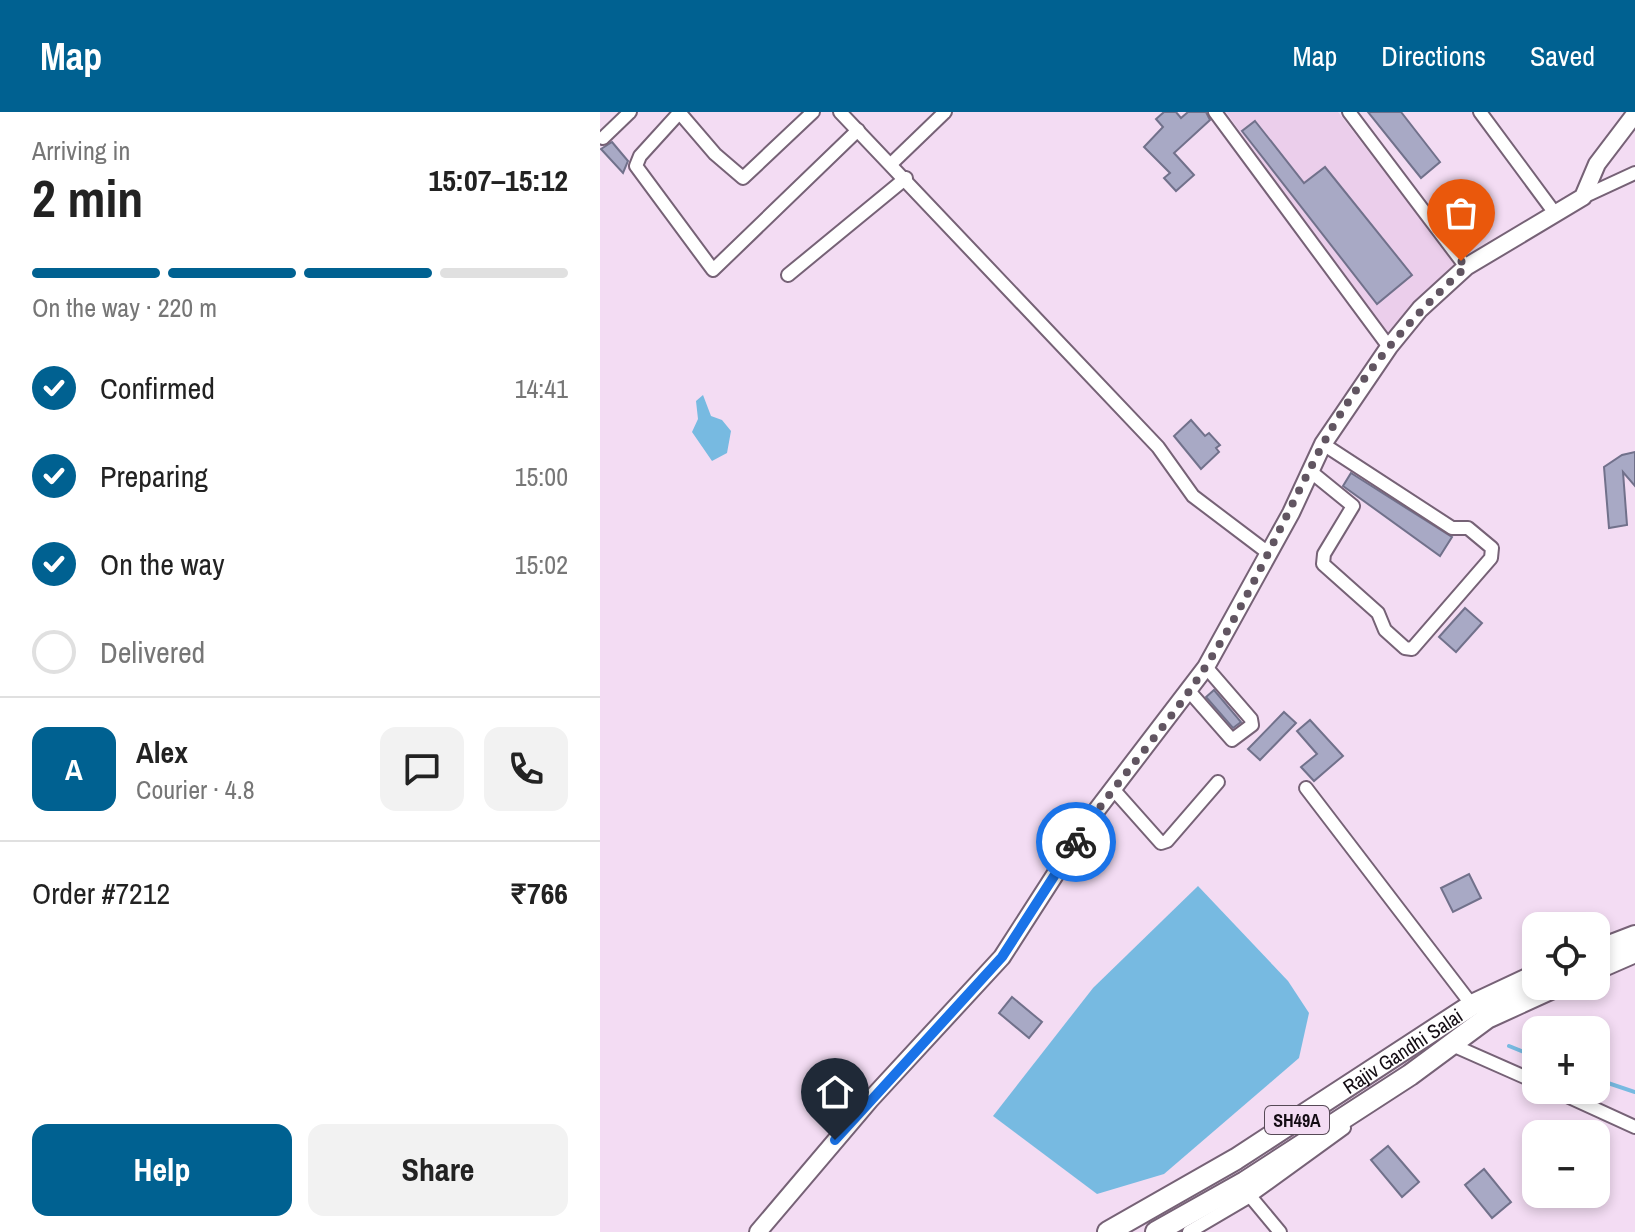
<!DOCTYPE html>
<html lang="en">
<head>
<meta charset="utf-8">
<style>
	:root { --surface:#fff; --page:#f2f2f2; --text:#222; --muted:#767676; --line:#e0e0e0; --accent:#006191 }
	body { margin:0; font-family:"Archivo Narrow",sans-serif; background:var(--page); color:var(--text); height:100vh; display:flex; flex-direction:column; font-size:30px; white-space:nowrap }
	* { box-sizing:border-box; margin:0 }
	p { font-size:26px; color:var(--muted) }
	.icon { flex:none; width:44px; height:44px; fill:none; stroke:currentColor; stroke-width:2; stroke-linecap:round; stroke-linejoin:round }
	.map { position:relative; flex:1; overflow:hidden }
	.panel { display:flex; flex-direction:column; background:var(--surface); width:600px }
	.panel>* { flex:none }
	.fabs { position:absolute; left:922px; top:800px; display:grid; gap:16px }
	.fabs a { display:grid; place-items:center; width:88px; height:88px; border-radius:16px; background:var(--surface); box-shadow:0 4px 12px #0003; font-size:40px }
	.pin { position:absolute; display:grid; place-items:center; width:68px; height:68px; color:#fff; margin:-82px -34px; border-radius:50% 50% 50% 0; rotate:-45deg; box-shadow:0 0 8px #0007 }
	.pin .icon { rotate:45deg }
	.courier { position:absolute; display:grid; place-items:center; width:80px; height:80px; margin:-40px; border:6px solid #1a73e8; border-radius:50%; background:#fff; color:#222; box-shadow:0 2px 10px #0007 }
	.head em { font-style:normal; font-weight:700 }
	.head div { display:flex; flex-direction:column-reverse }
	.head { display:flex; align-items:center; justify-content:space-between; height:136px; padding:0 32px }
	h1 { font-size:52px; font-weight:700; line-height:60px }
	.bar { display:grid; grid-template-columns:repeat(4,1fr); gap:12px 8px; align-content:center; height:96px; padding:0 32px }
	.bar i { height:10px; border-radius:6px; background:var(--line) }
	.bar .selected { background:var(--accent) }
	.bar p { grid-column:span 4 }
	.line { display:flex; align-items:center; gap:20px; padding:0 32px; border-top:2px solid var(--line) }
	.line div { flex:1 }
	.round { display:grid; place-items:center; flex:none; width:84px; height:84px; border-radius:16px; background:var(--page) }
	ol { padding:0 32px; list-style:none }
	li { display:flex; align-items:center; gap:24px; height:88px }
	li p { margin-inline-start:auto }
	li .icon { padding:8px; border-radius:50%; background:var(--accent); color:#fff; stroke-width:4 }
	li:last-child { color:var(--muted) }
	li i { width:44px; height:44px; border:4px solid var(--line); border-radius:50% }
	.action { display:flex; gap:16px; margin-top:auto; padding:16px 32px }
	.action a { flex:1; height:92px; border-radius:16px; background:var(--accent); color:#fff; font-size:32px; font-weight:700; line-height:92px; text-align:center }
	.action a+a { background:var(--page); color:var(--text) }
	header { display:flex; align-items:center; gap:48px; box-sizing:border-box; height:112px; padding:0 40px; background:var(--accent); color:#fff }
	header strong { font-size:38px }
	nav { display:flex; gap:44px; margin-inline-start:auto; font-size:28px }
	main { display:flex; flex:1; min-height:0 }
	.map>svg:first-child { display:block }
	.built { fill:#ebceeb }
	.water { fill:#77bae1 }
	.lines { fill:none; stroke-linecap:round; stroke-linejoin:round }
	.stream { stroke:#77bae1; stroke-width:4 }
	.building { fill:#a8a9c5; stroke:#71718b; stroke-width:2 }
	.minor-casing { stroke:#766276; stroke-width:16 }
	.tertiary-casing { stroke:#766276; stroke-width:20 }
	.primary-casing { stroke:#766276; stroke-width:24 }
	.minor { stroke:#fff; stroke-width:12 }
	.tertiary { stroke:#fff; stroke-width:16 }
	.primary { stroke:#fff; stroke-width:20 }
	.done { stroke:#615561; stroke-width:8; stroke-dasharray:0 14.4 }
	.route { stroke:#1a73e8; stroke-width:10 }
	.labels { text-anchor:middle; dominant-baseline:central; stroke-width:7; stroke-linejoin:round; paint-order:stroke }
	.shield { fill:#f3dcf3; stroke:#564a56; stroke-width:2 }
	.shield-label { font-size:18px; font-weight:bold; fill:#130c13 }
	.street-label { font-size:20px; fill:#130c13; stroke:#f3dcf3 }
</style>
</head>
<body>
<header>
<strong>Map</strong>
<nav><a>Map</a><a>Directions</a><a>Saved</a></nav>
</header>
<main>
<section class="panel">
<div class="head"><div><h1>2 min</h1><p>Arriving in</p></div><em>15:07–15:12</em></div>
<div class="bar"><i class="selected"></i><i class="selected"></i><i class="selected"></i><i></i><p>On the way · 220 m</p></div>
<ol>
<li><svg class="icon" aria-label="check" viewBox="0 0 24 24"><path d="M5 12l5 5 9-10"/></svg>Confirmed<p>14:41</p></li>
<li><svg class="icon" aria-label="check" viewBox="0 0 24 24"><path d="M5 12l5 5 9-10"/></svg>Preparing<p>15:00</p></li>
<li><svg class="icon" aria-label="check" viewBox="0 0 24 24"><path d="M5 12l5 5 9-10"/></svg>On the way<p>15:02</p></li>
<li><i></i>Delivered</li>
</ol>
<div class="line" style="height:144px"><b class="round" style="background:var(--accent);color:#fff">A</b><div><b>Alex</b><p>Courier · 4.8</p></div><a class="round"><svg class="icon" aria-label="chat" viewBox="0 0 24 24"><path d="M4 5h16v11H9l-5 4z"/></svg></a><a class="round"><svg class="icon" aria-label="phone" viewBox="0 0 24 24"><path d="M5 4h4l2 5-3 2q2 4 5 5l2-3 5 2v4C11 20 4 13 5 4z"/></svg></a></div>
<div class="line" style="height:104px"><div>Order #7212</div><b>₹766</b></div>
<div class="action"><a>Help</a><a>Share</a></div>
</section>
<div class="map">
<svg width="1035" height="1120" viewBox="0 0 1035 1120">
	<rect width="100%" height="100%" fill="#f3dcf3"/>
	<path class="built" d="M626,0H738L857,154L788,223Z"/>
	<g class="water">
		<path d="M103,283L111,304L122,308L131,319L127,341L112,349L92,320L98,307L96,289Z"/>
		<path d="M598,774L688,869L709,901L699,946L564,1062L497,1082L393,1004L493,876Z"/>
	</g>
	<g class="lines">
		<g class="stream">
			<path d="M909,934L936,945"/>
			<path d="M996,967L1035,980"/>
		</g>
	</g>
	<g class="building">
		<path d="M564,0H576L581,6L588,0H606L610,8L574,41L594,63L576,79L564,66L570,61L544,35L563,15L556,7Z"/>
		<path d="M768,0H801L840,50L821,66Z"/>
		<path d="M655,9L704,71L725,55L812,163L777,192L642,19Z"/>
		<path d="M12,30L28,49L23,61L1,37Z"/>
		<path d="M591,308L605,324L609,321L620,333L616,336L619,340L601,357L574,324Z"/>
		<path d="M1035,340V374L1023,360L1027,413L1009,416L1004,355L1022,343Z"/>
		<path d="M751,361L852,425L840,444L743,374Z"/>
		<path d="M865,496L882,511L856,540L839,525Z"/>
		<path d="M614,578L641,610L633,616L606,585Z"/>
		<path d="M684,600L696,611L660,648L648,637Z"/>
		<path d="M710,608L743,644L714,669L701,655L717,642L697,619Z"/>
		<path d="M869,762L881,786L853,800L841,776Z"/>
		<path d="M412,885L442,910L429,926L399,901Z"/>
		<path d="M788,1034L819,1070L802,1085L771,1048Z"/>
		<path d="M884,1057L911,1090L892,1106L865,1073Z"/>
	</g>
	<g class="lines">
		<defs>
			<g id="minor">
				<path d="M79,0L115,42L143,66L213,0"/>
				<path d="M80,0L40,44L36,54L113,158L258,18"/>
				<path d="M240,0L558,335L593,384L667,440"/>
				<path d="M615,0L789,235"/>
				<path d="M749,0L866,155"/>
				<path d="M880,0L954,100"/>
				<path d="M3,26L30,0"/>
				<path d="M291,52L345,0"/>
				<path d="M983,85L1035,61"/>
				<path d="M188,163L306,66"/>
				<path d="M710,359L753,394L724,442L723,452L778,501L785,518L805,536L812,537L891,446L892,436L868,416H852L723,332"/>
				<path d="M589,579L632,628L652,613L651,607L606,555"/>
				<path d="M706,676L872,893"/>
				<path d="M513,677L561,731L567,729L618,670"/>
				<path d="M850,932L936,970"/>
				<path d="M954,978L1035,1015"/>
				<path d="M650,1084L680,1120"/>
				<path d="M589,1120L650,1084L744,1016"/>
			</g>
			<path id="tertiary" d="M158,1120L270,988L402,845L496,699L606,555L691,401L723,332L789,235L820,197L866,155L983,85L997,52L1035,2"/>
			<g id="primary">
				<path d="M996,839L1035,824"/>
				<path d="M996,857L1035,840"/>
				<path id="s1" d="M508,1120L636,1047L872,893L936,863"/>
				<path d="M556,1120L645,1070L810,963L887,906L957,874"/>
			</g>
		</defs>
		<use href="#minor" class="minor-casing"/>
		<use href="#tertiary" class="tertiary-casing"/>
		<use href="#primary" class="primary-casing"/>
		<use href="#minor" class="minor"/>
		<use href="#tertiary" class="tertiary"/>
		<use href="#primary" class="primary"/>
	</g>
	<g class="lines">
		<path class="done" d="M476,730C515,669 567,616 606,554C651,484 683,407 722,334C758,266 810,206 866,155L861,149"/>
		<path class="route" d="M235,1028L402,845L476,730"/>
	</g>
	<g class="labels">
		<rect class="shield" x="665" y="994" width="64" height="28" rx="6"/>
		<g class="shield-label">
			<text x="697" y="1008">SH49A</text>
		</g>
		<g class="street-label">
			<text stroke="none"><textPath href="#s1" startOffset="346">Rajiv Gandhi Salai</textPath></text>
		</g>
	</g>
</svg>
<div class="fabs">
<a><svg class="icon" aria-label="locate" viewBox="0 0 24 24"><circle cx="12" cy="12" r="6"/><path d="M12 2v4M12 18v4M2 12h4M18 12h4"/></svg></a>
<a>+</a>
<a>−</a>
</div>
<div class="pin" style="left:861px;top:149px;background:#ea580c"><svg class="icon" aria-label="bag" viewBox="0 0 24 24"><path d="M5 8h14l-1 12H6zM9 8a3 3 0 0 1 6 0"/></svg></div>
<div class="pin" style="left:235px;top:1028px;background:#1f2937"><svg class="icon" aria-label="home" viewBox="0 0 24 24"><path d="M3 11l9-7 9 7M6 9v11h12V9"/></svg></div>
<div class="courier" style="left:476px;top:730px"><svg class="icon" aria-label="bike" viewBox="0 0 24 24"><circle cx="6" cy="16" r="4"/><circle cx="18" cy="16" r="4"/><path d="M6 16l4-8h5l3 8M10 8l3 8H6M13 5h3"/></svg></div>
</div>
</main>
</body>
</html>
